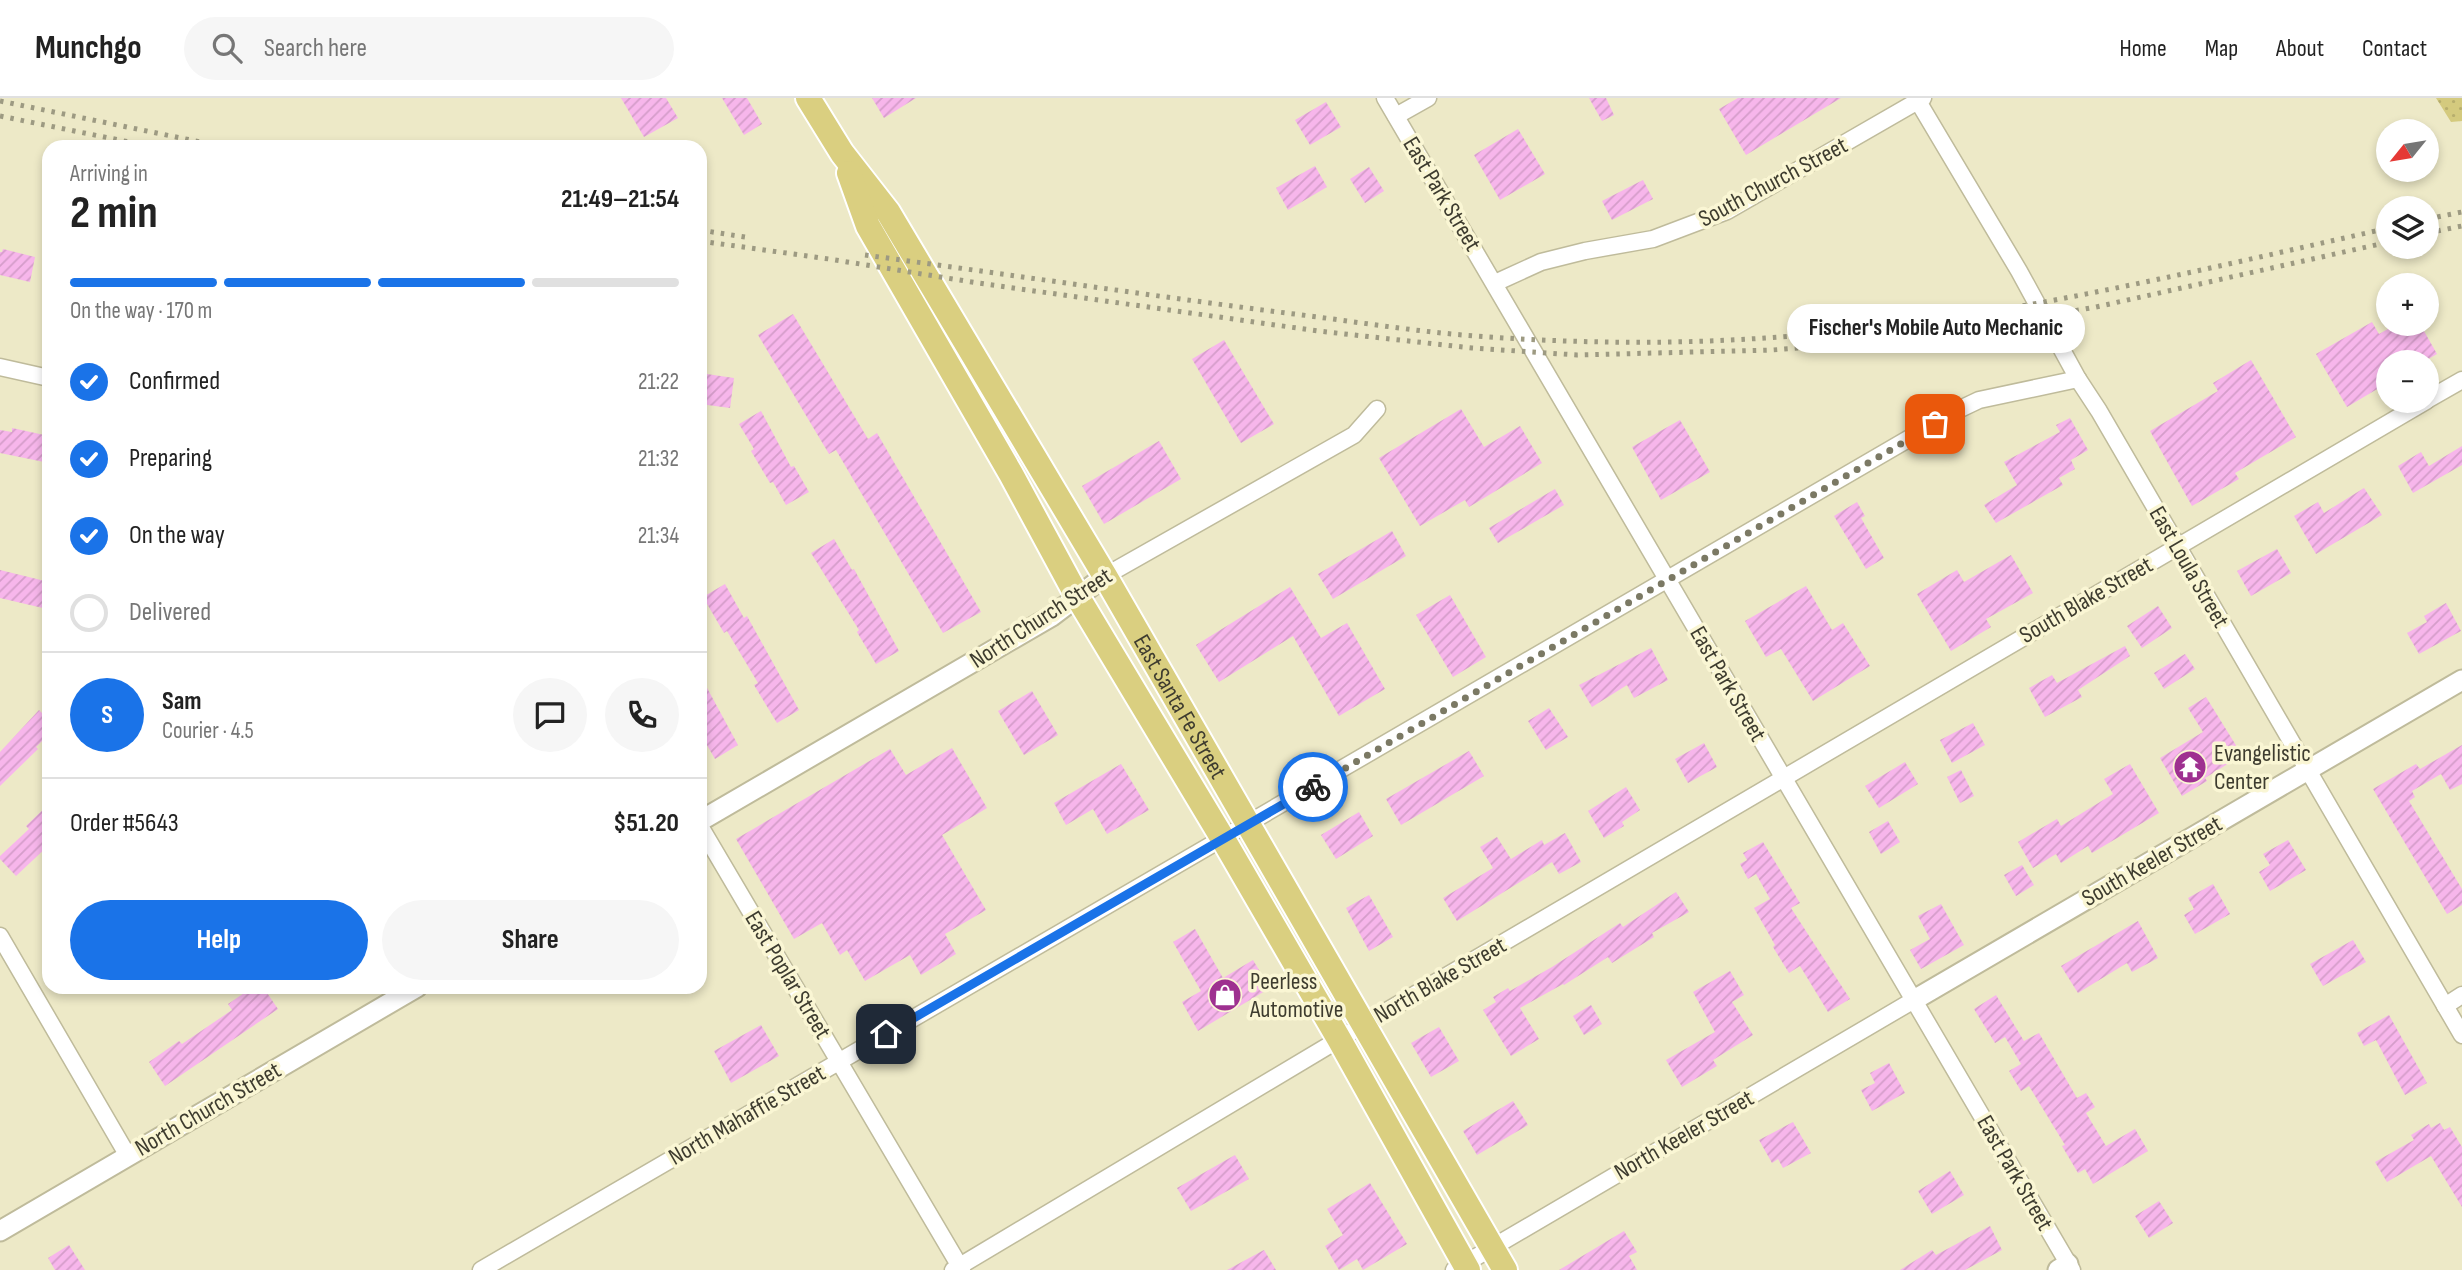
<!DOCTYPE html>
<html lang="en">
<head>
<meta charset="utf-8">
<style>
	:root { --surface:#fff; --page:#f6f6f6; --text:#222; --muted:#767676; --line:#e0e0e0; --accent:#1a73e8 }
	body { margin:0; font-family:"Sofia Sans Condensed",sans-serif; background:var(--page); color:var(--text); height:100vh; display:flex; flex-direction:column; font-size:26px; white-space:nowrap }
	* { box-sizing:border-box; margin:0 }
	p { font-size:23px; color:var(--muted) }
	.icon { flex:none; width:38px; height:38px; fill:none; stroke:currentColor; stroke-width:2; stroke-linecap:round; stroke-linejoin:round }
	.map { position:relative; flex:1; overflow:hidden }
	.panel { position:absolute; left:42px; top:42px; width:665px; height:854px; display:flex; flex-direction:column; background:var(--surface); border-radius:21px; box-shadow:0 4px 10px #0003 }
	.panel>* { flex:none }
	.needle { width:46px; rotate:240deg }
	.tools { position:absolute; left:2376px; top:21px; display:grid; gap:14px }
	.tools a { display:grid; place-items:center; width:63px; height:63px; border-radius:50%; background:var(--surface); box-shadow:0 4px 10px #0003; font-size:35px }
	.pin { position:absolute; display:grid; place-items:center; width:60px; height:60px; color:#fff; margin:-30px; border-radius:14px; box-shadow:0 4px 10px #0006 }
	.courier { position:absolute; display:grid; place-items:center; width:70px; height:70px; margin:-35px; border:5px solid #1a73e8; border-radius:50%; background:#fff; color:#222; box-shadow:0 2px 9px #0007 }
	.bubble { position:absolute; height:49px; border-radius:24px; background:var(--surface); box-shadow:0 4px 10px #0003; font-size:23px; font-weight:700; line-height:49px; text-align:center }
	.head em { font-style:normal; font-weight:700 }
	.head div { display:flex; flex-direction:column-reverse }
	.head { display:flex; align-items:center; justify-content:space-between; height:119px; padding:0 28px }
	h1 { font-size:46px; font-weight:700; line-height:52px }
	.bar { display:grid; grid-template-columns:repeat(4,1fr); gap:10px 7px; align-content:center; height:84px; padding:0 28px }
	.bar i { height:9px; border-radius:5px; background:var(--line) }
	.bar .on { background:var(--accent) }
	.bar p { grid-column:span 4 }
	.line { display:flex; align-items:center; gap:18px; padding:0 28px; border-top:2px solid var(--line) }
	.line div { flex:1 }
	.round { display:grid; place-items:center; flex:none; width:74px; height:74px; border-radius:37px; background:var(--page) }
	ol { padding:0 28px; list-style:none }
	li { display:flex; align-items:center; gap:21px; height:77px }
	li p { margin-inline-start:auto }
	li .icon { padding:7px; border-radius:50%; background:var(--accent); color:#fff; stroke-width:4 }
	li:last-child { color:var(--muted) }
	li i { width:38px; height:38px; border:4px solid var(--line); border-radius:50% }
	.button { display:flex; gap:14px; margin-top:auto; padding:14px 28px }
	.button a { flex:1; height:80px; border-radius:42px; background:var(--accent); color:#fff; font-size:28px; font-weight:700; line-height:80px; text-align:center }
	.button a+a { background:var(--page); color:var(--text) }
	header { display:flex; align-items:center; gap:42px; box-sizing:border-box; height:98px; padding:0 35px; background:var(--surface); border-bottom:2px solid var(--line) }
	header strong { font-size:33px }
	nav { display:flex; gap:38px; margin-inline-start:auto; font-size:24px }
	.search { width:490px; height:63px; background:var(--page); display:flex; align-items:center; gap:18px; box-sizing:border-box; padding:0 24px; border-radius:38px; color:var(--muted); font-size:26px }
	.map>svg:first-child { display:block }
	.grass { fill:url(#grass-dots) }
	.building { fill:url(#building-hatch) }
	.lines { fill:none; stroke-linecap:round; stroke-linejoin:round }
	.minor-casing { stroke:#bfbb9b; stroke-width:19 }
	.tertiary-casing { stroke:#bfbb9b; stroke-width:23 }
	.primary-casing { stroke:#fff; stroke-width:28 }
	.minor { stroke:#fff; stroke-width:16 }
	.tertiary { stroke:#fff; stroke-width:19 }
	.primary { stroke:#dacf80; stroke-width:24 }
	.rail { stroke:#9d9a82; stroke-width:5; stroke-dasharray:3.5 7; stroke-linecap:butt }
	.done { stroke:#7b7964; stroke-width:7; stroke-dasharray:0 12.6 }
	.route { stroke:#1a73e8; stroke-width:9 }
	.labels { text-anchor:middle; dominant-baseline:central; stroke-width:7; stroke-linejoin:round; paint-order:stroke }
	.street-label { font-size:24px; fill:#3e3c2f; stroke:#faf6d4 }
	.poi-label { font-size:24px; fill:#3e3c2f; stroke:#faf6d4; text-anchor:start }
</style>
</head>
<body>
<header>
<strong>Munchgo</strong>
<div class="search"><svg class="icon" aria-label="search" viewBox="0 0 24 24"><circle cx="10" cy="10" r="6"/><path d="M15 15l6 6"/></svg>Search here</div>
<nav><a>Home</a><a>Map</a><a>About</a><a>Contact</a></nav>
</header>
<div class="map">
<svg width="2462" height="1172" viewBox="0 0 2462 1172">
	<defs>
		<pattern id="grass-dots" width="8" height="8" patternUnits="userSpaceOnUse" patternTransform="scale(1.75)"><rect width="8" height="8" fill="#d4ca7e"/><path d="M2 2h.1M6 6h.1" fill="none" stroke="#b7ae6d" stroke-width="1.8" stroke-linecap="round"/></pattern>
		<pattern id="building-hatch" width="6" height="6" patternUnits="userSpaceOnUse" patternTransform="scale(1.75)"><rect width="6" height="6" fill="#f7b6eb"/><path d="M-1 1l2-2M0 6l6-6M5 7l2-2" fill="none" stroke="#d59dca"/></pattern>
	</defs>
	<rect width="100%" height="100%" fill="#ede9c7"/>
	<path class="grass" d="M2436,0H2462V23L2451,24Z"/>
	<g class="building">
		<path d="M621,0H666L678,20L644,39Z"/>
		<path d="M722,0H747L762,26L744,37Z"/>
		<path d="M872,0H916L884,20Z"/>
		<path d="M1589,0H1606L1614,17L1602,23Z"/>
		<path d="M1738,0H1841L1746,57L1719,11Z"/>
		<path d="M1326,4L1341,29L1310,47L1295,22Z"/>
		<path d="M1518,31L1545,76L1500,102L1474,57Z"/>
		<path d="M1315,68L1327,89L1288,112L1276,90Z"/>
		<path d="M1369,69L1384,93L1365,105L1350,81Z"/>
		<path d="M1643,82L1653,101L1612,122L1602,103Z"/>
		<path d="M3,151L35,159L30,184L0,177V154H2Z"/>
		<path d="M793,216L868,341L877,335L981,514L943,535L836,352L829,356L758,237Z"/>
		<path d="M2372,224L2379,236L2397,226H2399L2404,233L2420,226L2437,256L2423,264H2389V284L2347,309L2316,256Z"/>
		<path d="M1224,242L1274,326L1241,345L1192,261Z"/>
		<path d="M2251,262L2296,339L2235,375L2239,381L2192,408L2150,333L2218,293L2213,285Z"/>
		<path d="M700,275L734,280L730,310L700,306Z"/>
		<path d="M1461,311L1484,349L1520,328L1542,365L1469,409L1465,402L1420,428L1379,360Z"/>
		<path d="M761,313L791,369L794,368L809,394L786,407L773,384L770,385L751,353L754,351L739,326Z"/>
		<path d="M2070,320L2088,352L2071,362L2075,371L2059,380L2063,387L1996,425L1984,407L2017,387L2004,364L2060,334L2056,327Z"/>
		<path d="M1680,322L1710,374L1661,402L1632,349Z"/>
		<path d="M12,330L49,338V365L0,355V332L12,334Z"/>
		<path d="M1159,343L1181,381L1104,426L1082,388Z"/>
		<path d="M2462,348V367L2413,395L2398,368L2421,354L2429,368Z"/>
		<path d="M2364,390L2382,417L2316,456L2294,418L2318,404L2324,415Z"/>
		<path d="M1555,391L1564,407L1498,445L1489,430Z"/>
		<path d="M1857,404L1865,418L1861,420L1884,460L1866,471L1834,418Z"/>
		<path d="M1392,433L1406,458L1333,501L1318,476Z"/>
		<path d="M834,441L852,472L854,471L899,553L876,566L857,534L859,532L811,455Z"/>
		<path d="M2277,451L2291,475L2251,498L2237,473Z"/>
		<path d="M2011,457L2033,495L1986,521L1991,529L1951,553L1917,496L1957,472L1964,484Z"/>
		<path d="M0,472L49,484L47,511L0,500Z"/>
		<path d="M725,486L744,520L747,518L799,612L777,625L754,587L758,585L727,533L724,535L703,499Z"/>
		<path d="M1806,488L1832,532L1843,525L1870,568L1813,603L1781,551L1766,559L1745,523Z"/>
		<path d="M1290,489L1321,540L1347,525L1385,591L1339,618L1293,538L1219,584L1196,547Z"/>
		<path d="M1450,497L1486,559L1453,579L1416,517Z"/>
		<path d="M2446,505L2461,533L2419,556L2407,535L2427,524L2424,518Z"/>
		<path d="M2158,508L2172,530L2142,550L2127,528Z"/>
		<path d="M2125,548L2130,558L2078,592L2082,599L2045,619L2029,590L2052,577L2057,585Z"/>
		<path d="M1651,550L1668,582L1634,600L1627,587L1592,609L1579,587Z"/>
		<path d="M2185,556L2195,571L2164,591L2154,575Z"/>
		<path d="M700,577L738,647L715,661L700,635Z"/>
		<path d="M1032,593L1058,637L1024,657L998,613Z"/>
		<path d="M2206,599L2242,657L2205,680L2207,683L2182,698L2160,660L2203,634L2188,610Z"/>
		<path d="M1549,610L1568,639L1546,652L1528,623Z"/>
		<path d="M39,612L49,622V636L36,649L38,651L0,688V654Z"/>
		<path d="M1973,625L1985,647L1952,665L1940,642Z"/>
		<path d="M1704,645L1717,669L1688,685L1675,661Z"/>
		<path d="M2462,647V686L2450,692L2441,676L2412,693L2415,699L2409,703L2462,791V807L2447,816L2373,691L2416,666L2420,671Z"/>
		<path d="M952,650L987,710L942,737L986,812L945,836L956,856L921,877L910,857L865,883L847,852L840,857L822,825L794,841L736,741L890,651L906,677Z"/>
		<path d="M1469,653L1484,678L1401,727L1386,701Z"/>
		<path d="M1905,664L1918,686L1879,710L1865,688Z"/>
		<path d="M1121,666L1149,712L1107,736L1093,711L1066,727L1054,705Z"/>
		<path d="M2130,666L2159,715L2092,755L2088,748L2061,765L2056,756L2033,770L2018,744L2057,721L2061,728L2113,696L2104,681Z"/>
		<path d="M1961,672L1974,698L1960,705L1947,679Z"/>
		<path d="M1626,689L1640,712L1622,724L1624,728L1604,740L1588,713Z"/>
		<path d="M49,706V747L16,778L0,761V758L29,731L26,728Z"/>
		<path d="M1359,714L1373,738L1336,761L1321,737Z"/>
		<path d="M1888,723L1900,744L1881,756L1869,734Z"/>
		<path d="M1565,735L1581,764L1559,776L1552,764L1457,823L1443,800L1493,770L1480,749L1497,739L1511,761L1542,742L1544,747Z"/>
		<path d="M2288,742L2306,772L2270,793L2259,774L2270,767L2263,756Z"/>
		<path d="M1763,744L1800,805L1791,810L1850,901L1828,914L1800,868L1789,875L1773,849L1775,847L1754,810L1770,801L1756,776L1748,781L1740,766L1747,762L1743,755Z"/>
		<path d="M2022,767L2034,787L2016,798L2004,777Z"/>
		<path d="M2213,786L2230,816L2195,836L2184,817L2194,811L2188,800Z"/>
		<path d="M1676,794L1689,814L1652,835L1654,839L1612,865L1608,859L1564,887L1563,886L1520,910L1539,941L1511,958L1483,912L1496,904L1493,899L1508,890L1510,893L1552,869L1620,825L1623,829Z"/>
		<path d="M1369,797L1393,839L1369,853L1346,810Z"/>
		<path d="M1941,806L1964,847L1921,871L1910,852L1930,841L1918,818Z"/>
		<path d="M2138,823L2158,860L2132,874L2127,865L2078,895L2061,868Z"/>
		<path d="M1195,831L1223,880L1253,862L1270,890L1198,933L1182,904L1201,893L1173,844Z"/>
		<path d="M2353,842L2366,864L2323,888L2310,866Z"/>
		<path d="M1730,873L1744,897L1732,904L1753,937L1713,962L1717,968L1682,989L1666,962L1715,934L1693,894Z"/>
		<path d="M253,889H263L278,911L165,988L149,964L179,943L182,946L232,912L228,906Z"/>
		<path d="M1996,897L2024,943L2039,935L2077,1000L2086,995L2095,1009L2086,1015L2106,1048L2135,1031L2148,1053L2093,1086L2085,1071L2078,1075L2062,1048L2065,1047L2029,988L2021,993L2009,973L2021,966L2005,939L1995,945L1974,911Z"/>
		<path d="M1591,907L1602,926L1584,937L1573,918Z"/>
		<path d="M2389,917L2427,985L2405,997L2376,942L2364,948L2357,935Z"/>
		<path d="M761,927L779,958L731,985L714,953Z"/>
		<path d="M1439,929L1459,963L1431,979L1411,945Z"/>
		<path d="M1889,965L1905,995L1872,1013L1861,992L1875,985L1870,975Z"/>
		<path d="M1513,1003L1528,1027L1477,1057L1463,1033Z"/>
		<path d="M1793,1024L1811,1055L1783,1070L1778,1061L1772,1065L1759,1042Z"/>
		<path d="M2440,1025L2444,1032L2450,1029L2462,1049V1109L2431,1058L2387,1084L2375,1064L2414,1042L2411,1037L2429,1026L2431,1030Z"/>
		<path d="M1235,1057L1249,1081L1191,1113L1177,1090Z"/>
		<path d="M1950,1073L1964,1097L1932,1116L1918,1093Z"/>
		<path d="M1370,1085L1407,1146L1363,1172L1357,1161L1339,1172L1325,1148L1343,1137L1327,1111Z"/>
		<path d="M2159,1103L2173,1125L2149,1140L2135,1118Z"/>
		<path d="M1990,1128L2002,1152L1965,1172H1900L1932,1152L1936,1157Z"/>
		<path d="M1624,1133L1637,1154L1629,1158L1637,1172H1559Z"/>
		<path d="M69,1147L85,1172H55L48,1160Z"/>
		<path d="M1264,1152L1276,1172H1227Z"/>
	</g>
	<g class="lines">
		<defs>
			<g id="minor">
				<path d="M1385,0L2072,1172"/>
				<path d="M1916,0L2019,173L2078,281L2099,313L2462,937"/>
				<path d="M1396,18L1428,0"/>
				<path d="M1495,185L1541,164L1585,153L1653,141L1727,113L1923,0"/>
				<path d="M0,269L49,280"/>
				<path d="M2427,302L2462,282"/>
				<path d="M1105,478L1354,337L1377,311"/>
				<path d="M700,728L962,1172"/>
				<path d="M0,838L128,1058"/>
				<path d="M2445,908L2462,897"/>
				<path d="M481,1172L1958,312L1979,302L2078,281"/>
				<path d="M953,1172L1363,927L2426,303"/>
				<path d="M1454,1172L1914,902"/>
			</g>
			<g id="tertiary">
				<path d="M700,723L1052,518L1105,478"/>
				<path d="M1914,902L2462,582"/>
				<path d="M0,1133L417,889"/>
				<path d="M2058,1172L2068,1166"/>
			</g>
			<g id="primary">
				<path id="s1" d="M808,0L842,55L888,114L1105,478L1505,1172"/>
				<path d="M849,75L868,128L1011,376L1077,498L1223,741L1339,941L1468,1172"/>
			</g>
		</defs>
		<use href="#minor" class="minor-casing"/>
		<use href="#tertiary" class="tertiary-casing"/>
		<use href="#primary" class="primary-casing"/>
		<use href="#minor" class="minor"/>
		<use href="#tertiary" class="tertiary"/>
		<use href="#primary" class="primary"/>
		<g class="rail">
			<path d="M0,3L225,49"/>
			<path d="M0,18L154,49"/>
			<path d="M2427,121L2462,114"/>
			<path d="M700,132L751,140"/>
			<path d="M2427,135L2462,128"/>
			<path d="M700,143L829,161L978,185L1318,233L1472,250L1577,257L1772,252L1868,245L1973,231L2096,209L2389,144"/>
			<path d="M865,157C1005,176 1146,197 1286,215C1345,222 1404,232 1463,237C1562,245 1665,247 1765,240C1977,227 2182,176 2389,130"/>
		</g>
	</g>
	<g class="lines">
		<path class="done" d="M1313,689L1935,326"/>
		<path class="route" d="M886,936L1313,689"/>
	</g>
	<defs>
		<symbol id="temple-disc" viewBox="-11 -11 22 22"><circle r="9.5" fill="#9e3090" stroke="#faf6d4"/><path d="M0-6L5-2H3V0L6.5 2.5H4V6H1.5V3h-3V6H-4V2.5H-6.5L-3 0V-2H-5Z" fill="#fff"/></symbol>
		<symbol id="shop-disc" viewBox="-11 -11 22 22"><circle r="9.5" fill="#9e3090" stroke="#faf6d4"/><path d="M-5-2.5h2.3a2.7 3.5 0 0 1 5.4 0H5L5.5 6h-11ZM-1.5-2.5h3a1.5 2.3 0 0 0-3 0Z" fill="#fff"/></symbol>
	</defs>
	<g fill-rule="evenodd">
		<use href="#temple-disc" x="2171" y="650" width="38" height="38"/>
		<use href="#shop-disc" x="1206" y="878" width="38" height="38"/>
	</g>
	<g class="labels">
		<g class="street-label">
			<text transform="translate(1773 84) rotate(-28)">South Church Street</text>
			<text transform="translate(1442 96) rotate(59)">East Park Street</text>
			<text transform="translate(2189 469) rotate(60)">East Loula Street</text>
			<text transform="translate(2086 502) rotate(-30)">South Blake Street</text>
			<text transform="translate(1041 520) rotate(-33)">North Church Street</text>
			<text transform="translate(1728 586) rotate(60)">East Park Street</text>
			<text stroke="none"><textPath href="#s1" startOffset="714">East Santa Fe Street</textPath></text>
			<text transform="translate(2152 763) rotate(-30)">South Keeler Street</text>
			<text transform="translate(788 877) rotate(59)">East Poplar Street</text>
			<text transform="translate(1440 882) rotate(-30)">North Blake Street</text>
			<text transform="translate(208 1011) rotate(-30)">North Church Street</text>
			<text transform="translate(747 1017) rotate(-30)">North Mahaffie Street</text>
			<text transform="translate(1684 1037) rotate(-30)">North Keeler Street</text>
			<text transform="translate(2015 1075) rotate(60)">East Park Street</text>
		</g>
		<g class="poi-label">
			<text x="2214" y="655">Evangelistic<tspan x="2214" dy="28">Center</tspan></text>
			<text x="1250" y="883">Peerless<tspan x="1250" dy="28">Automotive</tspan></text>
		</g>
	</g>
</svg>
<div class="tools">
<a><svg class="needle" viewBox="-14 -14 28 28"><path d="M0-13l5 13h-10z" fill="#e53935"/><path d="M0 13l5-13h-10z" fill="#767676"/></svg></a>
<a><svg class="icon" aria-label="layers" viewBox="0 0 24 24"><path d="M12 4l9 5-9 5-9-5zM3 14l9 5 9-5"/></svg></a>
<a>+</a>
<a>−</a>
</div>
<div class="pin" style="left:1935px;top:326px;background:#ea580c"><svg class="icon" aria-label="bag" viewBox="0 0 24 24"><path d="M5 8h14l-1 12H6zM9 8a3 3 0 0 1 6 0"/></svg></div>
<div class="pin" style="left:886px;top:936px;background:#1f2937"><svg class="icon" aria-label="home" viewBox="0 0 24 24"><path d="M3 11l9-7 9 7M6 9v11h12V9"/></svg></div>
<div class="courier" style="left:1313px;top:689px"><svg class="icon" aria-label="bike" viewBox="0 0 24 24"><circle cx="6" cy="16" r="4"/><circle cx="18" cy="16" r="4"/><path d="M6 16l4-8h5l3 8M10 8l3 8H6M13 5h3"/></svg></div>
<div class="bubble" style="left:1787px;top:206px;width:298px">Fischer's Mobile Auto Mechanic</div>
<section class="panel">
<div class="head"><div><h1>2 min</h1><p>Arriving in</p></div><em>21:49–21:54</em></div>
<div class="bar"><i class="on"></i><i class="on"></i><i class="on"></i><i></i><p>On the way · 170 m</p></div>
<ol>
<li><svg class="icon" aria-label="check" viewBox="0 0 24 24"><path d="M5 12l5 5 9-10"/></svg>Confirmed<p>21:22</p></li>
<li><svg class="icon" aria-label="check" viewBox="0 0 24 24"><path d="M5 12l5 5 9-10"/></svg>Preparing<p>21:32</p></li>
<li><svg class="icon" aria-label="check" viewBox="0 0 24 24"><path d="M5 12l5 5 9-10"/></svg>On the way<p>21:34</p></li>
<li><i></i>Delivered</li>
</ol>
<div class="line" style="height:126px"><b class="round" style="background:var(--accent);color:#fff">S</b><div><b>Sam</b><p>Courier · 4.5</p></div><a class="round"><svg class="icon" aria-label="chat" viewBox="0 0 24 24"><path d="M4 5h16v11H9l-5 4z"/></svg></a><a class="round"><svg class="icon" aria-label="phone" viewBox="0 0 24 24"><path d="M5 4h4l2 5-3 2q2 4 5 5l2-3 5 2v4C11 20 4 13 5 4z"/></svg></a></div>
<div class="line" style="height:91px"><div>Order #5643</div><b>$51.20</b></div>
<div class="button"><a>Help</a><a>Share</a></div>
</section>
</div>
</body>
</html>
